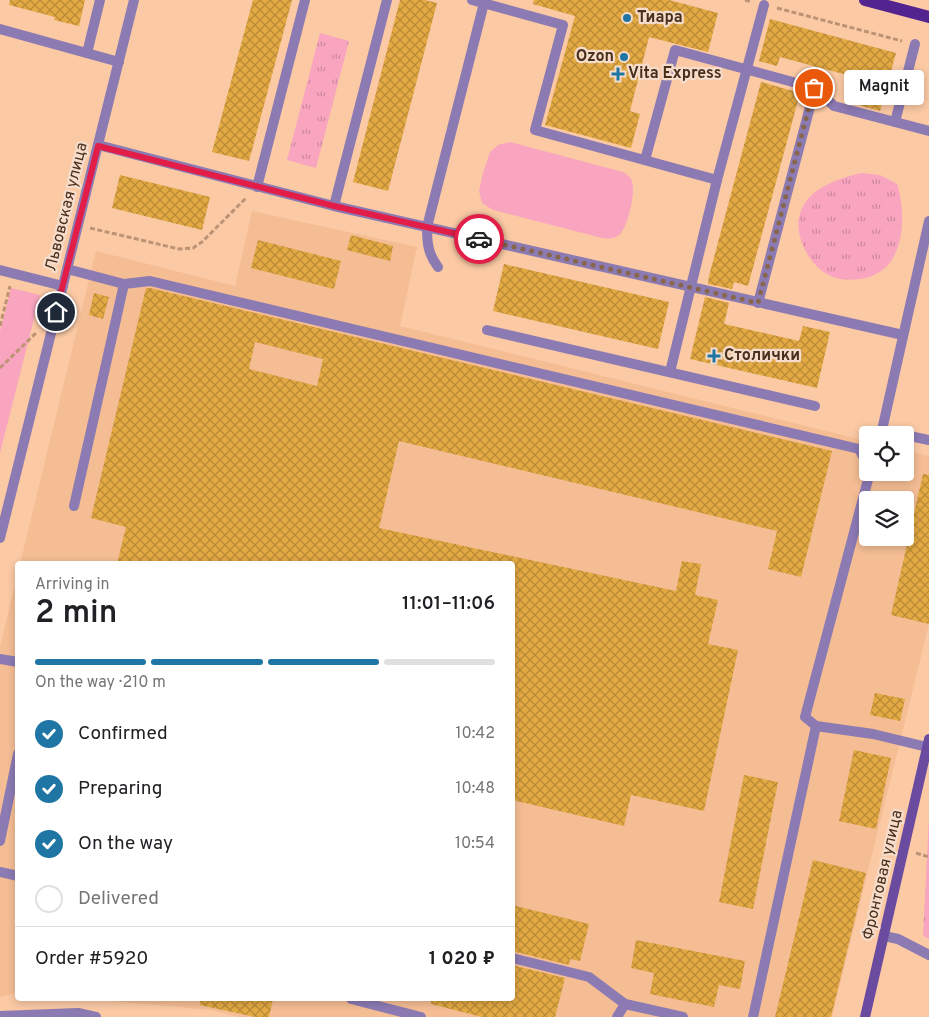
<!DOCTYPE html>
<html lang="en">
<head>
<meta charset="utf-8">
<style>
	:root { --surface:#fff; --page:#f2f2f2; --text:#202124; --muted:#757577; --line:#e0e0e0; --accent:#1f76a5 }
	body { margin:0; font-family:Overpass,sans-serif; background:var(--page); color:var(--text); height:100vh; display:flex; flex-direction:column; font-size:19px; white-space:nowrap }
	* { box-sizing:border-box; margin:0 }
	p { font-size:16px; color:var(--muted) }
	.icon { flex:none; width:28px; height:28px; fill:none; stroke:currentColor; stroke-width:2; stroke-linecap:round; stroke-linejoin:round }
	.map { position:relative; flex:1; overflow:hidden }
	.sheet { position:absolute; left:15px; top:561px; width:500px; height:440px; display:flex; flex-direction:column; background:var(--surface); border-radius:5px; box-shadow:0 2px 8px #0003 }
	.sheet>* { flex:none }
	.buttons { position:absolute; left:859px; top:426px; display:grid; gap:10px }
	.buttons a { display:grid; place-items:center; width:55px; height:55px; border-radius:5px; background:var(--surface); box-shadow:0 2px 8px #0003; font-size:25px }
	.pin { position:absolute; display:grid; place-items:center; width:42px; height:42px; color:#fff; margin:-21px; border:2px solid #fff; border-radius:50%; box-shadow:0 1px 5px #0007 }
	.courier { position:absolute; display:grid; place-items:center; width:50px; height:50px; margin:-25px; border:4px solid #e11d48; border-radius:50%; background:#fff; color:#222; box-shadow:0 1px 6px #0007 }
	.bubble { position:absolute; height:35px; border-radius:5px; background:var(--surface); box-shadow:0 2px 8px #0003; font-size:16px; font-weight:600; line-height:35px; text-align:center }
	.head em { font-style:normal; font-weight:600 }
	.head div { display:flex; flex-direction:column-reverse }
	.head { display:flex; align-items:center; justify-content:space-between; height:85px; padding:0 20px }
	h1 { font-size:32px; font-weight:600; line-height:38px }
	.bar { display:grid; grid-template-columns:repeat(4,1fr); gap:8px 5px; align-content:center; height:60px; padding:0 20px }
	.bar i { height:6px; border-radius:4px; background:var(--line) }
	.bar .current { background:var(--accent) }
	.bar p { grid-column:span 4 }
	.line { display:flex; align-items:center; gap:12px; padding:0 20px; border-top:1px solid var(--line) }
	.line div { flex:1 }
	ol { padding:0 20px; list-style:none }
	li { display:flex; align-items:center; gap:15px; height:55px }
	li p { margin-inline-start:auto }
	li .icon { padding:5px; border-radius:50%; background:var(--accent); color:#fff; stroke-width:4 }
	li:last-child { color:var(--muted) }
	li i { width:28px; height:28px; border:2px solid var(--line); border-radius:50% }
	.map>svg:first-child { display:block }
	.built { fill:#f4bd94; fill-rule:evenodd }
	.green { fill:#f9a5c0 }
	.park { fill:url(#park-tufts) }
	.building { fill:url(#building-cross-hatch); fill-rule:evenodd }
	.lines { fill:none; stroke-linecap:round; stroke-linejoin:round }
	.path { stroke:#bc9374; stroke-width:3; stroke-dasharray:5 2.5; stroke-linecap:butt }
	.lane { stroke:#8c7ab3; stroke-width:10 }
	.street { stroke:#8c7ab3; stroke-width:10 }
	.secondary { stroke:#6a4b9f; stroke-width:10 }
	.primary { stroke:#53248f; stroke-width:12 }
	.done { stroke:#87664c; stroke-width:5; stroke-dasharray:0 9 }
	.route { stroke:#e11d48; stroke-width:6 }
	.poi-dot { fill:#1f76a5; stroke:#f6dcca; stroke-width:2 }
	.labels { text-anchor:middle; dominant-baseline:central; stroke-width:4.5; stroke-linejoin:round; paint-order:stroke }
	.poi-label { font-size:16px; font-weight:bold; fill:#49301d; stroke:#f6dcca; text-anchor:start }
	.street-label { font-size:16px; fill:#49301d; stroke:#f6dcca }
</style>
</head>
<body>
<div class="map">
<svg width="929" height="1017" viewBox="0 0 929 1017">
	<defs>
		<pattern id="park-tufts" width="24" height="20" patternUnits="userSpaceOnUse" patternTransform="scale(1.25)"><rect width="24" height="20" fill="#f9a5c0"/><path d="M3 7l-1-3M5 7V3M7 7l1-3M15 17l-1-3M17 17v-4M19 17l1-3" fill="none" stroke="#cc879b"/></pattern>
		<pattern id="building-cross-hatch" width="8" height="8" patternUnits="userSpaceOnUse" patternTransform="scale(1.25)"><rect width="8" height="8" fill="#e3a943"/><path d="M0 0l8 8M0 8l8-8" fill="none" stroke="#ba8a37"/></pattern>
	</defs>
	<rect width="100%" height="100%" fill="#fbc9a4"/>
	<g class="built">
		<path d="M252,211L417,247L400,326L867,441L868,472H905V450L929,456V624L832,1017H238L211,1010L89,999H512V564H20L96,251L235,286ZM868,500H905V538H868Z"/>
		<path d="M17,575L18,992L0,997V648Z"/>
	</g>
	<g class="green">
		<path d="M510,142L623,172C626,174 630,176 631,179C637,189 628,225 621,233C616,239 609,239 602,238L493,210L482,203L479,191L483,173L490,152L498,145Z"/>
		<path d="M11,288L40,295L0,453V331Z"/>
	</g>
	<g class="park">
		<path d="M320,33L349,41L316,168L287,160Z"/>
		<path d="M861,173L880,175L897,184C904,206 905,237 893,258C888,268 877,275 866,278C854,280 844,281 833,277C807,267 788,227 805,203C817,185 841,178 861,173Z"/>
		<path d="M929,817V939L923,936Z"/>
	</g>
	<g class="building">
		<path d="M10,0H85L79,26L54,20L55,17L9,5Z"/>
		<path d="M253,0H292L249,161L212,152Z"/>
		<path d="M400,0H425L437,3L388,191L353,182Z"/>
		<path d="M534,0H669L718,13L708,52L649,37L630,111L640,114L631,148L545,125L575,16L533,4Z"/>
		<path d="M770,19L896,53L880,111L851,103L858,78L780,57L777,66L759,61Z"/>
		<path d="M761,82L800,93L748,286L734,282L732,289L708,284L709,276Z"/>
		<path d="M120,175L210,197L202,230L112,208Z"/>
		<path d="M351,235L393,246L390,261L347,250Z"/>
		<path d="M258,240L341,261L334,289L251,268Z"/>
		<path d="M504,264L669,302L658,349L493,311Z"/>
		<path d="M146,288H150L832,451L801,577L768,569L777,531L399,441L379,528L676,591L682,561L701,564L695,595L718,600L708,644L738,650L704,811L631,795L624,826L512,800V564H117L126,527L91,518ZM255,342L323,359L317,386L249,369Z"/>
		<path d="M94,293L109,297L103,319L89,315Z"/>
		<path d="M705,297L729,303L724,324L799,341L803,326L830,332L817,388L690,359Z"/>
		<path d="M923,474L929,475V624L891,615Z"/>
		<path d="M875,693L905,699L900,721L870,715Z"/>
		<path d="M854,750L891,758L876,829L839,821Z"/>
		<path d="M744,775L778,782L753,909L719,902Z"/>
		<path d="M813,860L866,873L831,1017H775Z"/>
		<path d="M512,905L589,924L580,961L570,959L569,965L512,951Z"/>
		<path d="M636,940L745,961L740,989L719,985L714,1007L650,994L654,973L631,968Z"/>
		<path d="M512,965L565,978L555,1017H482L431,1004V999H512Z"/>
		<path d="M200,999H273L269,1017H255L200,1005Z"/>
	</g>
	<g class="lines">
		<g class="path">
			<path d="M745,0L752,2"/>
			<path d="M777,8L902,41"/>
			<path d="M90,228L179,249L193,248L202,242L246,198"/>
			<path d="M0,326L10,286"/>
			<path d="M0,368L37,332"/>
			<path d="M916,853L929,857"/>
		</g>
		<g class="lane">
			<path d="M472,0L563,25L535,130L717,180"/>
			<path d="M0,29L119,62"/>
			<path d="M87,53L100,0"/>
			<path d="M895,122L915,44"/>
			<path d="M98,145L334,206L903,335"/>
			<path d="M645,160L675,50L815,88L834,106L929,131"/>
			<path d="M257,187L305,0"/>
			<path d="M334,206L387,0"/>
			<path d="M929,221L882,430L929,440"/>
			<path d="M438,267C428,254 427,243 427,227L484,3"/>
			<path d="M67,269L124,284L74,506"/>
			<path d="M0,270L63,286"/>
			<path d="M124,284L150,281L859,449L868,465"/>
			<path d="M758,303L815,88"/>
			<path d="M487,330L815,406"/>
			<path d="M670,372L717,180L764,5"/>
			<path d="M0,659L18,662"/>
			<path d="M816,726L805,717L870,472"/>
			<path d="M0,841L18,754"/>
			<path d="M0,872L18,876"/>
			<path d="M884,936L898,939L929,955"/>
			<path d="M512,958L589,977L625,1004L683,1017"/>
			<path d="M351,999L421,1017"/>
			<path d="M0,1016L78,1013L96,1017"/>
			<path d="M617,1017L625,1004"/>
			<path d="M753,1017L816,726L873,734L927,747"/>
		</g>
		<path class="street" d="M0,538L134,0"/>
		<path class="secondary" d="M865,1017L929,739"/>
		<path class="primary" d="M865,0L929,17"/>
	</g>
	<g class="lines">
		<path class="done" d="M479,239L758,303L814,88"/>
		<path class="route" d="M56,312L98,146L334,206L479,239"/>
	</g>
	<g class="poi-dot">
		<circle cx="627" cy="18" r="5"/>
		<circle cx="624" cy="57" r="5"/>
		<path d="M615.5 66.5h5v5h5v5h-5v5h-5v-5h-5v-5h5z"/>
		<path d="M711.5 348.5h5v5h5v5h-5v5h-5v-5h-5v-5h5z"/>
	</g>
	<g class="labels">
		<g class="poi-label">
			<text x="637" y="18">Тиара</text>
			<text x="614" y="57" text-anchor="end">Ozon</text>
			<text x="628" y="74">Vita Express</text>
			<text x="724" y="356">Столички</text>
		</g>
		<g class="street-label">
			<text transform="translate(67 207) rotate(-76)">Львовская улица</text>
			<text transform="translate(883 875) rotate(-77)">Фронтовая улица</text>
		</g>
	</g>
</svg>
<div class="buttons">
<a><svg class="icon" aria-label="locate" viewBox="0 0 24 24"><circle cx="12" cy="12" r="6"/><path d="M12 2v4M12 18v4M2 12h4M18 12h4"/></svg></a>
<a><svg class="icon" aria-label="layers" viewBox="0 0 24 24"><path d="M12 4l9 5-9 5-9-5zM3 14l9 5 9-5"/></svg></a>
</div>
<div class="pin" style="left:814px;top:88px;background:#ea580c"><svg class="icon" aria-label="bag" viewBox="0 0 24 24"><path d="M5 8h14l-1 12H6zM9 8a3 3 0 0 1 6 0"/></svg></div>
<div class="pin" style="left:56px;top:312px;background:#1f2937"><svg class="icon" aria-label="home" viewBox="0 0 24 24"><path d="M3 11l9-7 9 7M6 9v11h12V9"/></svg></div>
<div class="courier" style="left:479px;top:239px"><svg class="icon" aria-label="car" viewBox="0 0 24 24"><path d="M5 17H2v-5l4-1 3-4h7l3 4 3 1v5h-3M9 17h6M6 11h13"/><circle cx="7" cy="17" r="2"/><circle cx="17" cy="17" r="2"/></svg></div>
<div class="bubble" style="left:844px;top:70px;width:80px">Magnit</div>
<section class="sheet">
<div class="head"><div><h1>2 min</h1><p>Arriving in</p></div><em>11:01–11:06</em></div>
<div class="bar"><i class="current"></i><i class="current"></i><i class="current"></i><i></i><p>On the way · 210 m</p></div>
<ol>
<li><svg class="icon" aria-label="check" viewBox="0 0 24 24"><path d="M5 12l5 5 9-10"/></svg>Confirmed<p>10:42</p></li>
<li><svg class="icon" aria-label="check" viewBox="0 0 24 24"><path d="M5 12l5 5 9-10"/></svg>Preparing<p>10:48</p></li>
<li><svg class="icon" aria-label="check" viewBox="0 0 24 24"><path d="M5 12l5 5 9-10"/></svg>On the way<p>10:54</p></li>
<li><i></i>Delivered</li>
</ol>
<div class="line" style="height:65px"><div>Order #5920</div><b>1 020 ₽</b></div>
</section>
</div>
</body>
</html>
